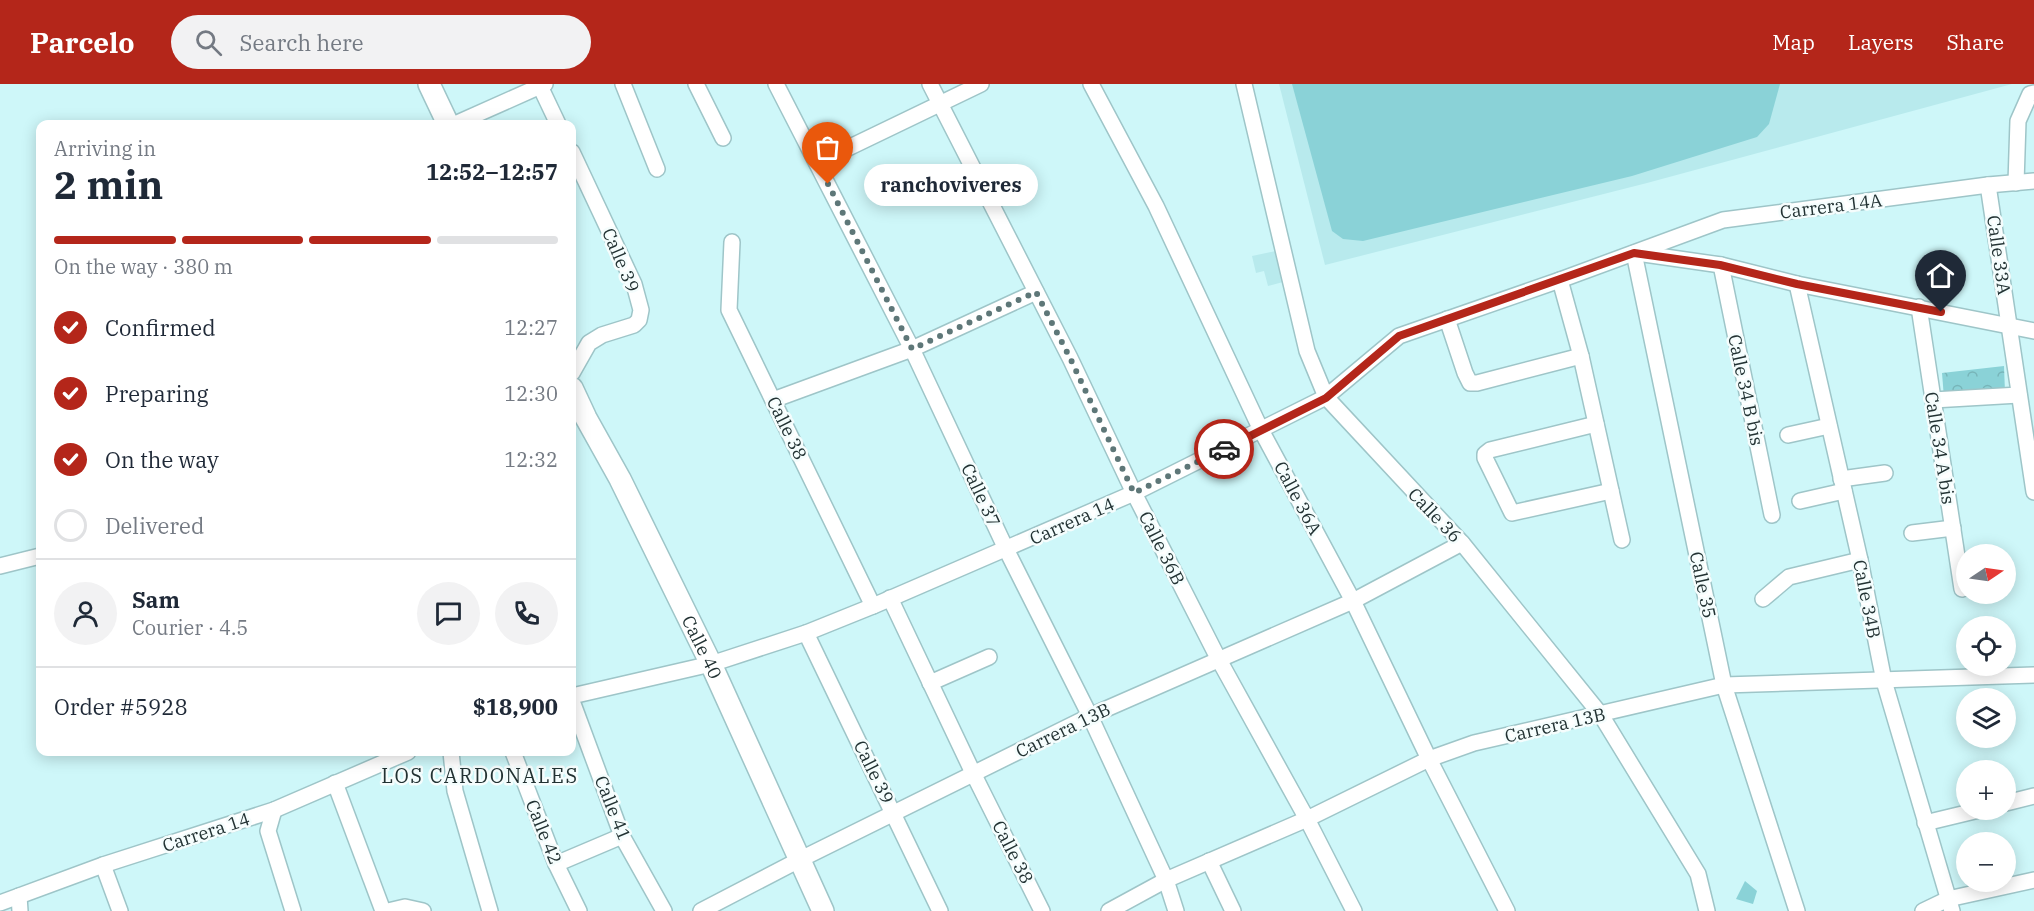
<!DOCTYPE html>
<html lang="en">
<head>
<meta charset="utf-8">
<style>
	:root { --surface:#fff; --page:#f2f2f3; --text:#1f2937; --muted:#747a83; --line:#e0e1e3; --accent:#b4261a }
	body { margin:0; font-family:"IBM Plex Serif",serif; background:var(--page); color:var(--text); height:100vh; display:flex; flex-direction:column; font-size:22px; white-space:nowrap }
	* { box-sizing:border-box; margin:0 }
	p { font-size:20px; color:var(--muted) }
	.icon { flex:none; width:33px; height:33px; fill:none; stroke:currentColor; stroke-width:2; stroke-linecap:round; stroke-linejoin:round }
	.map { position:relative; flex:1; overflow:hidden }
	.sheet { position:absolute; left:36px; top:36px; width:540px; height:636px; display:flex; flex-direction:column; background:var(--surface); border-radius:12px; box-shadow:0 3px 15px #0003 }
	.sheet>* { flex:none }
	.needle { width:39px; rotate:77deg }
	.tools { position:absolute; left:1956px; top:460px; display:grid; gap:12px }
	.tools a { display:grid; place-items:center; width:60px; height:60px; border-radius:50%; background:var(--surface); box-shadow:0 3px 15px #0003; font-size:30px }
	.pin { position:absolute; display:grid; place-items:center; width:51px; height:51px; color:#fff; margin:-62px -26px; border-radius:50% 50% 50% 0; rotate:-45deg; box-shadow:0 0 6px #0007 }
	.pin .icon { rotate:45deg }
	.courier { position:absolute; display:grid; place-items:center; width:60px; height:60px; margin:-30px; border:4px solid #b4261a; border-radius:50%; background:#fff; color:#222; box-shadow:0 2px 8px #0007 }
	.bubble { position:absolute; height:42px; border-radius:21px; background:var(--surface); box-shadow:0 3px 15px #0003; font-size:20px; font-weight:800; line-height:42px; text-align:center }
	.overview em { font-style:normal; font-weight:800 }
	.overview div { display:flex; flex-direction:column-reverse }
	.overview { display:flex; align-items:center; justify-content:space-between; height:102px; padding:0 18px }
	h1 { font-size:39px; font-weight:800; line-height:45px }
	.bar { display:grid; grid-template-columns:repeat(4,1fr); gap:9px 6px; align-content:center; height:72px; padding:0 18px }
	.bar i { height:8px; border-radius:4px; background:var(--line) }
	.bar .selected { background:var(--accent) }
	.bar p { grid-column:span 4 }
	.line { display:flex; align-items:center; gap:15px; padding:0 18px; border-top:2px solid var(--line) }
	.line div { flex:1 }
	.round { display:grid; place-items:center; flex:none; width:63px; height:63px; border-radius:32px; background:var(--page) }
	ol { padding:0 18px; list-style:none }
	li { display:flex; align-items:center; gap:18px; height:66px }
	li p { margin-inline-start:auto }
	li .icon { padding:6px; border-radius:50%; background:var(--accent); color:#fff; stroke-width:4 }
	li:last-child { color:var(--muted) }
	li i { width:33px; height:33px; border:3px solid var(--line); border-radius:50% }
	header { display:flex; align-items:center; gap:36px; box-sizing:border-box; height:84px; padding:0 30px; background:var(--accent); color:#fff }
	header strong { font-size:28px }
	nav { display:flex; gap:33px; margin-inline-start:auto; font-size:21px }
	.search { width:420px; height:54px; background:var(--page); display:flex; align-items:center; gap:15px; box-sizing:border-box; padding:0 21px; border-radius:33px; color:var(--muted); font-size:22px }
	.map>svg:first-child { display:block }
	.built { fill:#b8eaed }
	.grass { fill:#8ad2d7 }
	.forest { fill:url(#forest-crowns) }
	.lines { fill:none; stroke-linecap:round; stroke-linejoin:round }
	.street-casing { stroke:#9ec5c8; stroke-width:18 }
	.secondary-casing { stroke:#9ec5c8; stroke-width:24 }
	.street { stroke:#fff; stroke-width:15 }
	.secondary { stroke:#fff; stroke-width:21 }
	.done { stroke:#5e7778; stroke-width:6; stroke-dasharray:0 10.8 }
	.route { stroke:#b4261a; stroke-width:8 }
	.labels { text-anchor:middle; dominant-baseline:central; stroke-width:5; stroke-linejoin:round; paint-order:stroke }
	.street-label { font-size:18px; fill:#223233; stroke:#f5fdfd }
	.neighbourhood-label { font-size:20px; letter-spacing:1.5px; fill:#223233; stroke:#f5fdfd }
</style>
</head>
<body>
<header>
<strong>Parcelo</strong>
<div class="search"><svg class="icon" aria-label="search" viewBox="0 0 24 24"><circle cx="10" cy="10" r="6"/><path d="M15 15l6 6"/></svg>Search here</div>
<nav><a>Map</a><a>Layers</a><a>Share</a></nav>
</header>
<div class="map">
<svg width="2034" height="827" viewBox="0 0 2034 827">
	<defs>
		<pattern id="forest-crowns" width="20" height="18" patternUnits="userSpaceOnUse" patternTransform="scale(1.5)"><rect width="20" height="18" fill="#8ad2d7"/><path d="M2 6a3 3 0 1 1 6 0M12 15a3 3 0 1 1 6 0" fill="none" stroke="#77b5b9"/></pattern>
	</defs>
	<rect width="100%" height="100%" fill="#cef7f9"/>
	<g class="built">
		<path d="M1279,0H2012L1647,99L1325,181Z"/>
		<path d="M1276,167L1283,198L1268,202L1264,187L1256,189L1252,172Z"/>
	</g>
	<g class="grass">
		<path d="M1292,0H1780L1769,40L1757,53L1632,92L1363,157L1343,155L1332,147Z"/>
		<path d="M1745,797L1757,807L1753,820L1736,815Z"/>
	</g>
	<path class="forest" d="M2004,282L2005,308L1944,314L1942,289Z"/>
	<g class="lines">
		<defs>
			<g id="street">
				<path d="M539,0L558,40"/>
				<path d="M623,0L657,85"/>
				<path d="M696,0L723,54"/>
				<path d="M776,0L912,265L1006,465L1090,632L1166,796L1176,827"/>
				<path d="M930,0L1070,274L1134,409L1218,574L1307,735L1354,827"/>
				<path d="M1091,0L1156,122L1261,346L1353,517L1429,675L1507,827"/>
				<path d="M1244,0L1307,267L1326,313L1462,459L1601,631L1698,790L1707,827"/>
				<path d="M455,40L545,0"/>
				<path d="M572,68L634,200L641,226L639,236L634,241L602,251L589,259L572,289"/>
				<path d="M817,79L981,0"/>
				<path d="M2016,99L2018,37L2030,10L2034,9"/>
				<path d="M1988,101L2034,408"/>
				<path d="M732,158L729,226L873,522"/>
				<path d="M1634,169L1724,601L1797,827"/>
				<path d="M1637,169L1721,181L1797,200L2034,247"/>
				<path d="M1721,181L1772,431"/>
				<path d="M1560,196L1581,272L1622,456"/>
				<path d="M1797,200L1860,476L1884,597L1952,827"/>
				<path d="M1919,223L1962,505"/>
				<path d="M1447,235L1465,289L1470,299H1477L1581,272"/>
				<path d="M773,316L912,265L1036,208"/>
				<path d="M1933,316L2019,311"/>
				<path d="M1596,340L1490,366L1485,370V374L1512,429L1611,407"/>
				<path d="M1788,351L1829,342"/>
				<path d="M1841,395L1885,389"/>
				<path d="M1800,417L1844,407"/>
				<path d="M1912,449L1953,444"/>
				<path d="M0,482L40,472"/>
				<path d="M890,514L974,691L1042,827"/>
				<path d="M1763,515L1789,493L1860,476"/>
				<path d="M806,549L940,827"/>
				<path d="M930,599L989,573"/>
				<path d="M572,612L711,580L806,549L873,522L1134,409L1326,313L1399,252L1560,196L1723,136L1988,101L2034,97"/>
				<path d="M572,617L622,752L664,827"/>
				<path d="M451,668L455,707L490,827"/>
				<path d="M513,668L556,780L579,827"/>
				<path d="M335,699L383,827"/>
				<path d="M2006,719L2034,712"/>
				<path d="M274,726L268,747L293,827"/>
				<path d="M1925,739L1979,726"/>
				<path d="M1209,777L1233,827"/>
				<path d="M556,780L622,752"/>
				<path d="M103,781L120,827"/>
				<path d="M19,812L20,827"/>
				<path d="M0,819L103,781L274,726L408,668"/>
				<path d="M388,827L405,823L423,827"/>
				<path d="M701,827L799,776L1090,632L1353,517L1462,459"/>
				<path d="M1109,827L1166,796L1307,735L1429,675L1474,659L1724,601L2034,591"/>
				<path d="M1923,827L1948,815L2034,796"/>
			</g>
			<g id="secondary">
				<path d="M429,0L448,40"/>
				<path id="s1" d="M572,304L586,334L620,395L711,580L823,827"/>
			</g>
		</defs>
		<use href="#street" class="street-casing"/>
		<use href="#secondary" class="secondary-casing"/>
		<use href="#street" class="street"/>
		<use href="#secondary" class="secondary"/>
	</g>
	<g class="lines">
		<path class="done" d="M828,100L912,265L1036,208L1070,274L1134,409L1224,365"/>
		<path class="route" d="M1224,365L1326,314L1399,252L1634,169L1720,181L1797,200L1941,228"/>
	</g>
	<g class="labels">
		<g class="street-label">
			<text transform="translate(1831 122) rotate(-7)">Carrera 14A</text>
			<text transform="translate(1999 171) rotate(82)">Calle 33A</text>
			<text transform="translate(621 176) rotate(67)">Calle 39</text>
			<text transform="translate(1746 306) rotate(78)">Calle 34 B bis</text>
			<text transform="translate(787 344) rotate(64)">Calle 38</text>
			<text transform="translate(1940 364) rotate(81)">Calle 34 A bis</text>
			<text transform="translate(981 411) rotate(65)">Calle 37</text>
			<text transform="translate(1298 414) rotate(62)">Calle 36A</text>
			<text transform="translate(1435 431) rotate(46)">Calle 36</text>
			<text transform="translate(1072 437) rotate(-24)">Carrera 14</text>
			<text transform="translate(1162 464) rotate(63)">Calle 36B</text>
			<text transform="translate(1703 501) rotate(78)">Calle 35</text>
			<text transform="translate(1867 515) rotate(79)">Calle 34B</text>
			<text stroke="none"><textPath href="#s1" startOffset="290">Calle 40</textPath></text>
			<text transform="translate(1555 641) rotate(-13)">Carrera 13B</text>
			<text transform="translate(1063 646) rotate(-26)">Carrera 13B</text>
			<text transform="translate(874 688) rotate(64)">Calle 39</text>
			<text transform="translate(613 724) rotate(68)">Calle 41</text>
			<text transform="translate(206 748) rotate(-18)">Carrera 14</text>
			<text transform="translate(544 748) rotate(68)">Calle 42</text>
			<text transform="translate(1013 768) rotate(63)">Calle 38</text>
		</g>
		<g class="neighbourhood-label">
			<text x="480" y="691">LOS CARDONALES</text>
		</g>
	</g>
</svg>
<div class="tools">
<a><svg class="needle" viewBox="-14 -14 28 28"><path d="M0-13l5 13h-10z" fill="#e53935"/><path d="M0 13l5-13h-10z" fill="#747a83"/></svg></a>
<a><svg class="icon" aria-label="locate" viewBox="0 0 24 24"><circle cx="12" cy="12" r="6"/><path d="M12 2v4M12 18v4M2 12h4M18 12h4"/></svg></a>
<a><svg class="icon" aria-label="layers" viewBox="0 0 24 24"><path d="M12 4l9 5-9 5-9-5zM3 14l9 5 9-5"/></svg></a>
<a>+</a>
<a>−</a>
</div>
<div class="pin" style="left:828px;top:100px;background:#ea580c"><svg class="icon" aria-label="bag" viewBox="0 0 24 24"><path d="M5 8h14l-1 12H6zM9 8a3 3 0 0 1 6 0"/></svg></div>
<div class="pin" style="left:1941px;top:228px;background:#1f2937"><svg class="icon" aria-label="home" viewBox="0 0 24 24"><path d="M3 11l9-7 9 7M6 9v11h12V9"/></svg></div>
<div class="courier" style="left:1224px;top:365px"><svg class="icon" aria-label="car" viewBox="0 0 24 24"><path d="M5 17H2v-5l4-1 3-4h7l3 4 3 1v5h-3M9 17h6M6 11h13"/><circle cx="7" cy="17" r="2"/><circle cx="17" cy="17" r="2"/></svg></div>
<div class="bubble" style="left:864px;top:80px;width:174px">ranchoviveres</div>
<section class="sheet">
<div class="overview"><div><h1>2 min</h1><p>Arriving in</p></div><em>12:52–12:57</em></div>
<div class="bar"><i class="selected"></i><i class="selected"></i><i class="selected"></i><i></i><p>On the way · 380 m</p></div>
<ol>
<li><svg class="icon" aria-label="check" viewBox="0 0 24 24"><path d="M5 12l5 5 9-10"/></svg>Confirmed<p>12:27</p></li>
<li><svg class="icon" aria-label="check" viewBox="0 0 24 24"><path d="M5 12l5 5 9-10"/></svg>Preparing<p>12:30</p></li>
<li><svg class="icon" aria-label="check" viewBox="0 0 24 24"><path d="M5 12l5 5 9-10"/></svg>On the way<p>12:32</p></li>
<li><i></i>Delivered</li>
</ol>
<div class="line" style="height:108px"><a class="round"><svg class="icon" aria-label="person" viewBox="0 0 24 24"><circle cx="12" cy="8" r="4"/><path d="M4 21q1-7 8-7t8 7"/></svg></a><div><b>Sam</b><p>Courier · 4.5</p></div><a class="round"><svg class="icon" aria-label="chat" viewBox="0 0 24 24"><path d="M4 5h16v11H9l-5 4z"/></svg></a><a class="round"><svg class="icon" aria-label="phone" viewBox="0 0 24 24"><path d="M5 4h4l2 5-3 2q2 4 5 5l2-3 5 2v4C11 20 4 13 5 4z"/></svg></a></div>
<div class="line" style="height:78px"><div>Order #5928</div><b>$18,900</b></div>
</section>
</div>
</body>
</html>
